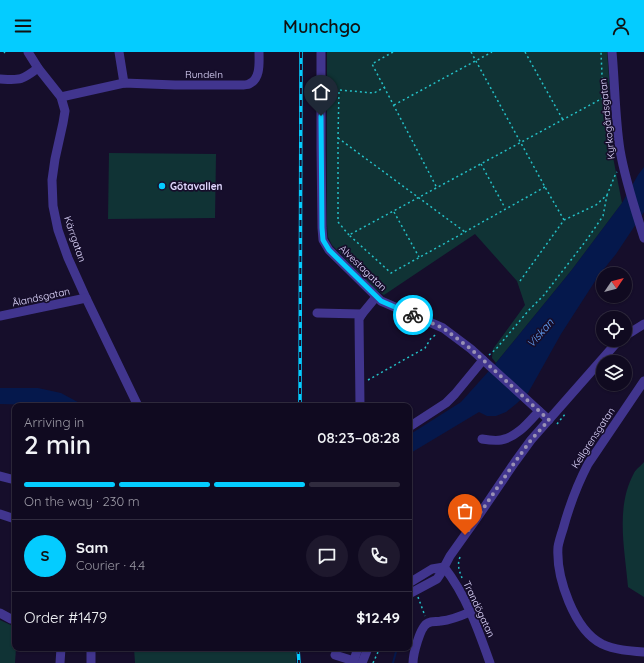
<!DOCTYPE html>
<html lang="en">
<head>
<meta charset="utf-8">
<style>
	:root { --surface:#100a20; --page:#1e182d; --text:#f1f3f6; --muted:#9c9aa5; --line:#302b3e; --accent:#04ccff }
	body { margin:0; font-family:Quicksand,sans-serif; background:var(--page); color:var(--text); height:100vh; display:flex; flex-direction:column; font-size:15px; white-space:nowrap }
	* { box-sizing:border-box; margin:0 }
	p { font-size:13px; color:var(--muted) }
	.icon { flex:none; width:22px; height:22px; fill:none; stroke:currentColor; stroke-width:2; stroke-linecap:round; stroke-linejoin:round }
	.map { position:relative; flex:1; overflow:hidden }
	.side { position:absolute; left:12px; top:351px; width:400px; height:248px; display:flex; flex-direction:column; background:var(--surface); border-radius:8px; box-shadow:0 1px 3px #0004,0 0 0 1px var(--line) }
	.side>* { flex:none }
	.needle { width:26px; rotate:55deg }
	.fabs { position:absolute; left:596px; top:215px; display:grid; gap:8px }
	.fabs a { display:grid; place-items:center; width:36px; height:36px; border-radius:50%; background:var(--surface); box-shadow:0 1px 3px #0004,0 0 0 1px var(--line); font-size:20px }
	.pin { position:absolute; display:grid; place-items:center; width:34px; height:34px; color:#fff; margin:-41px -17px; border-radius:50% 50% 50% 0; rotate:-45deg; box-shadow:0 0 4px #0007 }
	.pin .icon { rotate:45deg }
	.courier { position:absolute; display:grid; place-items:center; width:40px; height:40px; margin:-20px; border:3px solid #04ccff; border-radius:50%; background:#fff; color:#222; box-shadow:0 1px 5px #0007 }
	.overview em { font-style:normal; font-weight:600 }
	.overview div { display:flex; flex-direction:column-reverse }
	.overview { display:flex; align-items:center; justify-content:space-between; height:68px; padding:0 12px }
	h1 { font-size:26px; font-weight:600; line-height:30px }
	.bar { display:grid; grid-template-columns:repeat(4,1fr); gap:6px 4px; align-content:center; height:48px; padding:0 12px }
	.bar i { height:5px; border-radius:3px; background:var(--line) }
	.bar .current { background:var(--accent) }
	.bar p { grid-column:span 4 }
	.line { display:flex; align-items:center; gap:10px; padding:0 12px; border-top:1px solid var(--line) }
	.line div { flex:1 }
	.round { display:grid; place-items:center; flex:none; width:42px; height:42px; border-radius:21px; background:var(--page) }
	header { display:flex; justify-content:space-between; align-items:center; height:52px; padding:0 12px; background:var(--accent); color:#111; font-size:18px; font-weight:600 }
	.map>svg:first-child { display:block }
	.green { fill:#103335 }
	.water { fill:#05184c }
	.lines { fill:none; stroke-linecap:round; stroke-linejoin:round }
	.stream { stroke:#05184c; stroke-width:2 }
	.path { stroke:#24c0c7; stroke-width:1.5; stroke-dasharray:2 3; stroke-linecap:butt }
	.minor { stroke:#41358e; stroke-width:9 }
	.rail-casing { stroke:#04ccff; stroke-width:3.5 }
	.rail { stroke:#160e2b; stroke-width:2; stroke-dasharray:6; stroke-linecap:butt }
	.done { stroke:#9991b5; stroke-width:4; stroke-dasharray:0 7.2 }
	.route { stroke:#04ccff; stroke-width:5 }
	.poi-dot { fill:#04ccff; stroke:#160e2b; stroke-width:1.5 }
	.labels { text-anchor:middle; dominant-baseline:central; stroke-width:3.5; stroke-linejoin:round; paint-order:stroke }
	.street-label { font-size:10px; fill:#e0d8ff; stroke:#160e2b }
	.poi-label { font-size:10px; font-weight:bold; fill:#e0d8ff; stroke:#160e2b; text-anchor:start }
	.water-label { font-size:11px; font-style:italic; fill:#66a8ff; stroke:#160e2b }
</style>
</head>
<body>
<header><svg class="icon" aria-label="menu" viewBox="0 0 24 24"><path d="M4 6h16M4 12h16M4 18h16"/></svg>Munchgo<svg class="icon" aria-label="person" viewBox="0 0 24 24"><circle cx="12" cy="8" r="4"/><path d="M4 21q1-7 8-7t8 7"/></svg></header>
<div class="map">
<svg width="644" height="611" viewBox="0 0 644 611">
	<rect width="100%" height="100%" fill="#160e2b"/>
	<g class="green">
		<path d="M327,0H607L609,25L611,95L622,151L571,219L496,311L492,306L493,297L525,253L517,229L475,182L384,243L375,237L332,193L328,185L327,173Z"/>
		<path d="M109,101L216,102L215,166L108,167Z"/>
		<path d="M644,410V545L628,535C625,498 615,456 634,421C636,417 641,414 644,410Z"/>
		<path d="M0,568L15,575V596H16L15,611H0Z"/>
		<path d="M134,596H296V611H135Z"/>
	</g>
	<g class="water">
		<path d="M644,115V160L616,202L599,223L561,282L528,341L516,352L506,360L496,364H487L479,360L409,402V383L461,350L496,311L571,219L622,151L638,123Z"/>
		<path d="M0,336H38L61,341L85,354H41L37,353L0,352Z"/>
	</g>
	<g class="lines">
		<path class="stream" d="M393,611L397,596"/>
		<g class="path">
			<path d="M4,0L5,1"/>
			<path d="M393,0L372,12L437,136"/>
			<path d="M471,0L545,135L564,168"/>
			<path d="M525,0L563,68"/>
			<path d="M394,53L492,0"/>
			<path d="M338,86L465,180"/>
			<path d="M481,112L505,156"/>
			<path d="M545,135L470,177L458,184L391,221L349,183L603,46L601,0"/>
			<path d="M394,160L419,205"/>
			<path d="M349,183L338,170V86L339,38L374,41L385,35"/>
			<path d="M520,229L564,168L596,153L607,143L616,121L617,120"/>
			<path d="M489,303L496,297L529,258L544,243L588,186L603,164L607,143"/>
			<path d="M368,328L425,296L431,286L437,282"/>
			<path d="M557,372L566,361"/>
			<path d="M460,505C457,513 459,518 462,526"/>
			<path d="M418,545L425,564"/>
			<path d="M373,611L378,600V596"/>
		</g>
		<g class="minor">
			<path d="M28,0L38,16L61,45L65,59L63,71L55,107L52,128L53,154L58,178L68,206L86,246L138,354"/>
			<path d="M119,0L124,31"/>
			<path d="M321,0V96L322,176L323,188L329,198L381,249L443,276L471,297L549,368"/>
			<path d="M612,0C615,32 615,66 620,98C625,128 635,157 644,186"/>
			<path d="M0,27C20,28 21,29 38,16"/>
			<path d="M61,45L124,31L175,33H240C243,33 247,33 249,32C261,27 259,10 259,0"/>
			<path d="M317,261L362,262"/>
			<path d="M0,264L86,246"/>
			<path d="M625,284L636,277L644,272"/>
			<path d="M644,329L588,412C577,433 569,455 563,477C561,483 559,489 558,495C556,525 574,578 602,592C615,598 630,599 644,600"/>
			<path d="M360,354L359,267L362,262L376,245"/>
			<path d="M409,375L446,351L455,342L483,308"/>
			<path d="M482,387C488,388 495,389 501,388C517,385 528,371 539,359"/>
			<path d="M0,424L15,428"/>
			<path d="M0,462L15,467"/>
			<path d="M444,515C466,543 478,577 490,611"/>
			<path d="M409,531L432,517L444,515"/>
			<path d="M409,542L437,527L441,521L450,504L477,466L515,410L531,388L619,288"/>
			<path d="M0,561L11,567H15"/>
			<path d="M335,603L354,609"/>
			<path d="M60,611L61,596"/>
			<path d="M91,611V596"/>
			<path d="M353,611L358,596"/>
			<path d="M362,611L368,596"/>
			<path d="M413,611C413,603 420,574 428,571C432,569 437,570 441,569C452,568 461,564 470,560"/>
		</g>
		<defs>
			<g id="rail">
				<path d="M300,354L301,0"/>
				<path d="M298,596L299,611"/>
			</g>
		</defs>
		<use href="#rail" class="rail-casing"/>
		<use href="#rail" class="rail"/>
	</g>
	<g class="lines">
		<path class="done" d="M413,263L443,276L471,297L549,368L531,388L515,410L465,483"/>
		<path class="route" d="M321,64L322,176L323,188L329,198L381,249L413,263"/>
	</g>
	<circle class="poi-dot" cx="162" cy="134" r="4"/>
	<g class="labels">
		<g class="street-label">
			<text x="204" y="22">Rundeln</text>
			<text transform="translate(607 67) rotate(-96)">Kyrkogårdsgatan</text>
			<text transform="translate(75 187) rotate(71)">Kärrgatan</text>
			<text transform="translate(363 216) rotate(44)">Alvestagatan</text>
			<text transform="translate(41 245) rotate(-12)">Ålandsgatan</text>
			<text transform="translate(593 386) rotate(-57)">Kellgrensgatan</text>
			<text transform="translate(479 557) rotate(65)">Trandögatan</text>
		</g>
		<g class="poi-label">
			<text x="170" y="134">Götavallen</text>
		</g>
		<g class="water-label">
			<text transform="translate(540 281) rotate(-49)">Viskan</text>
		</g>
	</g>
</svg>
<div class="fabs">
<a><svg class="needle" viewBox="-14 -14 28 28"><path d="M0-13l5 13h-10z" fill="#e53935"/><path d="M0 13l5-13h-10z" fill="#9c9aa5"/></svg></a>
<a><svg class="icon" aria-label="locate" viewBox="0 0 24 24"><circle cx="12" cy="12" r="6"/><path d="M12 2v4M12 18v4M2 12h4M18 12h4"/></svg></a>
<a><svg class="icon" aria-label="layers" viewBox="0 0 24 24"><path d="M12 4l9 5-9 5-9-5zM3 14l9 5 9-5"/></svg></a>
</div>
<div class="pin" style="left:465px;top:483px;background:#ea580c"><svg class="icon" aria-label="bag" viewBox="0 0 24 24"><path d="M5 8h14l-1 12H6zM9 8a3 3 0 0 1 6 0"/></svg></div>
<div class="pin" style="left:321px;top:64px;background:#1f2937"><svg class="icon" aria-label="home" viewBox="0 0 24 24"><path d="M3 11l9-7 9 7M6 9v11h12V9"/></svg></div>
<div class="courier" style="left:413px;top:263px"><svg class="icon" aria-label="bike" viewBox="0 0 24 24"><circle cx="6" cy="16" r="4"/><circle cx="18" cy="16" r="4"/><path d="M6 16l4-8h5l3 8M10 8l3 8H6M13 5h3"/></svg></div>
<section class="side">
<div class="overview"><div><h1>2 min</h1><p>Arriving in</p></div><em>08:23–08:28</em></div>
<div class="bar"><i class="current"></i><i class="current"></i><i class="current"></i><i></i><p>On the way · 230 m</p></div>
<div class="line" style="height:72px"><b class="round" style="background:var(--accent);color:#111">S</b><div><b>Sam</b><p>Courier · 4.4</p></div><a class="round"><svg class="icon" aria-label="chat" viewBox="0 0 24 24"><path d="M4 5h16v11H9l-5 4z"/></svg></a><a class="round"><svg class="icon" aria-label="phone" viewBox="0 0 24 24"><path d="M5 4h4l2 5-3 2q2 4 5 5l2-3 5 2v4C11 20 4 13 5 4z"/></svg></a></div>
<div class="line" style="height:52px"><div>Order #1479</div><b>$12.49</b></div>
</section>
</div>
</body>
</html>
